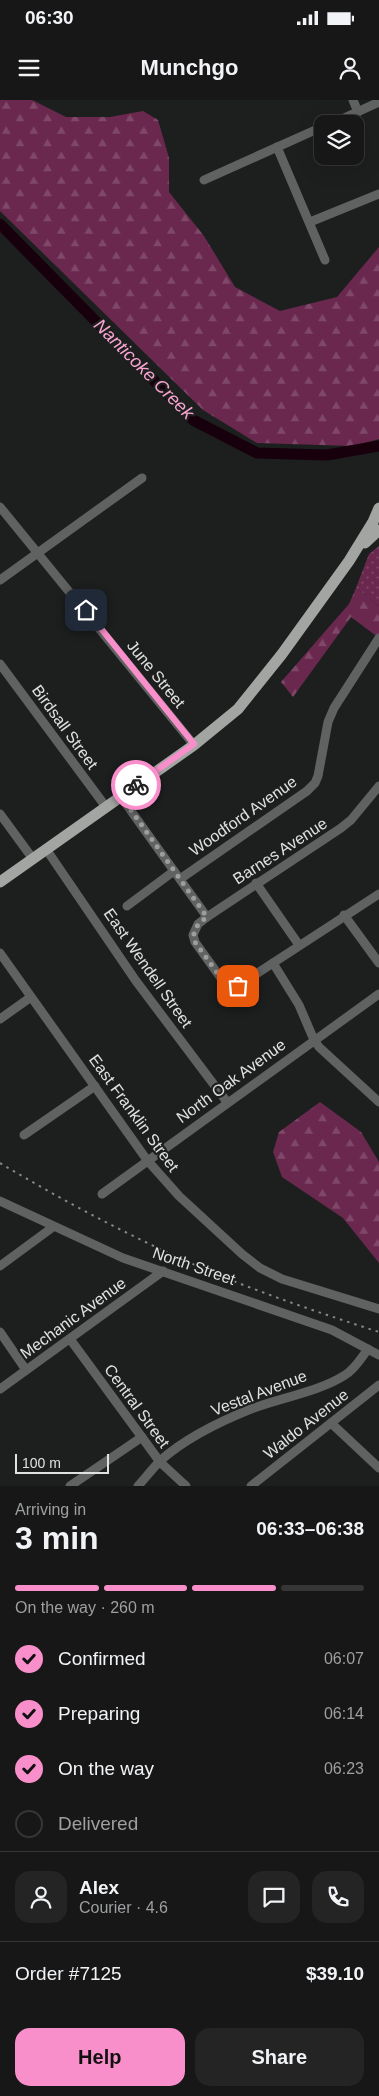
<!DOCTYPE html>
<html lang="en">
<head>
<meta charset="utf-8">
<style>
	:root { --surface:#161716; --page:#232423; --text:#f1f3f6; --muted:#9e9fa1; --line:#353635; --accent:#f98fca }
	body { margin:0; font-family:Helvetica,sans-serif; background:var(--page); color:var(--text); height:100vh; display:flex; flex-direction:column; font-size:19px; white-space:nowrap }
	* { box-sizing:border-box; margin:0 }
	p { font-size:16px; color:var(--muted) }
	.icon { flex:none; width:28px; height:28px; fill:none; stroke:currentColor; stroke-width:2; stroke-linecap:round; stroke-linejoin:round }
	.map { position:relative; height:1386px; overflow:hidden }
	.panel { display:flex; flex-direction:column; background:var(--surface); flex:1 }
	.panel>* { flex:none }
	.buttons { position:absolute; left:314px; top:15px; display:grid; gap:10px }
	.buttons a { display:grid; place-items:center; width:50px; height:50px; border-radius:10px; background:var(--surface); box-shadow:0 5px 20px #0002,0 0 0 1px var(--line); font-size:25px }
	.scale { position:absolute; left:15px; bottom:12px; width:94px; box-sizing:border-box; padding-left:5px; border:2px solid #e0e1e0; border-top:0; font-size:14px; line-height:18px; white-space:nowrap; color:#e0e1e0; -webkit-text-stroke:4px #1d1f1e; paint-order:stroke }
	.pin { position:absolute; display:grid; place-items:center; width:42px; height:42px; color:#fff; margin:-21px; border-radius:10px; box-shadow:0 2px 8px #0006 }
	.courier { position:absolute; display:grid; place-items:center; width:50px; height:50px; margin:-25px; border:4px solid #f98fca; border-radius:50%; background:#fff; color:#222; box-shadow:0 1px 6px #0007 }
	.head em { font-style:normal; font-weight:700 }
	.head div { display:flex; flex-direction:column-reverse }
	.head { display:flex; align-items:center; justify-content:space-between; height:85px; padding:0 15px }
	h1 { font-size:32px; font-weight:700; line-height:38px }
	.bar { display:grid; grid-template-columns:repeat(4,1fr); gap:8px 5px; align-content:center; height:60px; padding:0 15px }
	.bar i { height:6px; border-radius:4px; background:var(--line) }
	.bar .on { background:var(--accent) }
	.bar p { grid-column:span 4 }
	.line { display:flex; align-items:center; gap:12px; padding:0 15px; border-top:1px solid var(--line) }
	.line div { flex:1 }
	.round { display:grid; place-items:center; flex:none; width:52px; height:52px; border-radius:15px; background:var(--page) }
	ol { padding:0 15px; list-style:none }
	li { display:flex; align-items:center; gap:15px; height:55px }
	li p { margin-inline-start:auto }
	li .icon { padding:5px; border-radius:50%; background:var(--accent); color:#111; stroke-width:4 }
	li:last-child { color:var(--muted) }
	li i { width:28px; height:28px; border:2px solid var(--line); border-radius:50% }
	.button { display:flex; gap:10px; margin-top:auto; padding:10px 15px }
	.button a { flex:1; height:58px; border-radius:15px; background:var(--accent); color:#111; font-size:20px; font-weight:700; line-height:58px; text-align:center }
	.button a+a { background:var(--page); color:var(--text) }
	.status { display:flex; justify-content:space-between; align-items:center; height:35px; padding:0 25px; background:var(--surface); direction:ltr }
	.status svg { height:14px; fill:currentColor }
	header { display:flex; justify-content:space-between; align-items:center; height:65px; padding:0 15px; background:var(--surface); font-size:22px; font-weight:700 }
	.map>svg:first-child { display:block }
	.grass { fill:url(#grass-dots) }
	.forest { fill:url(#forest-firs) }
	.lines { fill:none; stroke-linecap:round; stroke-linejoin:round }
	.river { stroke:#17000c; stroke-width:11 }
	.minor { stroke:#606161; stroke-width:9 }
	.major { stroke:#a3a5a3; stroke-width:11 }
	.rail { stroke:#868786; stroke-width:2; stroke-dasharray:2.5 5; stroke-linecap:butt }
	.done { stroke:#9c9d9c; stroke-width:5; stroke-dasharray:0 9 }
	.route { stroke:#f98fca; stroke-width:6 }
	.labels { text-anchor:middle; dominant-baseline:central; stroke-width:4.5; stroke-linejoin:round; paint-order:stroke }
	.street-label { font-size:16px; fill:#e0e1e0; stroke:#1d1f1e }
	.water-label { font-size:18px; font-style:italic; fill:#f9a4d2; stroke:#1d1f1e }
</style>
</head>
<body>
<div class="status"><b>06:30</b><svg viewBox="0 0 49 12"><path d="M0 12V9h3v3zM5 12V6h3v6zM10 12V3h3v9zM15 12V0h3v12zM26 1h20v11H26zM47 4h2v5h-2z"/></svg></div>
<header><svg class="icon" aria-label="menu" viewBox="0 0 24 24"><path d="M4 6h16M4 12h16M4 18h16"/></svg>Munchgo<svg class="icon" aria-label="person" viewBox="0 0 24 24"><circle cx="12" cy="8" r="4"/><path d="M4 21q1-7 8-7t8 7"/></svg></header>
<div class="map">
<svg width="379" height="1386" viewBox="0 0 379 1386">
	<defs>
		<pattern id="grass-dots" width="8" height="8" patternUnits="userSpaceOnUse" patternTransform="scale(1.25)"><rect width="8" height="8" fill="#6a284f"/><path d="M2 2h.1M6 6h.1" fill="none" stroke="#7f4768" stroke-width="1.8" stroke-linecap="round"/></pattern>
		<pattern id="forest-firs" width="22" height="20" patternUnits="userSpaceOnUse" patternTransform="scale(1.25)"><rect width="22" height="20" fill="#6a284f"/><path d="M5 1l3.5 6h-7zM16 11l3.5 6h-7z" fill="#7f4768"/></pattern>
	</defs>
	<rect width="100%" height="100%" fill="#1d1f1e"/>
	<path class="grass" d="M379,446V506L356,488L369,454Z"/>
	<g class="forest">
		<path d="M0,0H32L66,17H110L143,11L158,20L169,58V92L204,136L235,187L280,211L337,197L379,147V339L353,346L257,343L203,310L0,111Z"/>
		<path d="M356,488L379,506V538L351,517L293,597L281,582L349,504Z"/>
		<path d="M320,1002L361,1032L379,1062V1163L343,1118L282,1077L273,1052L279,1032Z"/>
	</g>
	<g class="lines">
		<path class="river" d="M0,124L193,320L257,353L327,355L379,346"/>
		<g class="minor">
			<path d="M353,0L358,12"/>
			<path d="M331,24L379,2"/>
			<path d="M277,47L325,160"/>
			<path d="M204,80L322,27"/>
			<path d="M310,122L379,94"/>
			<path d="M0,407L194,645"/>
			<path d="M0,480L142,378"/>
			<path d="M0,564L106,707"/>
			<path d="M379,686L351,720L341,728L207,817L198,824L193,835L195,842L228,888L233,889L379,794"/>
			<path d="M121,697L207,817"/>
			<path d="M0,714L33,759"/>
			<path d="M46,749L136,881L227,1002"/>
			<path d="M180,779L307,691L315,683L318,676L328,622L334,608L379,538"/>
			<path d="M256,783L299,845"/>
			<path d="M127,806L174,771"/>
			<path d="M344,815L379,863"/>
			<path d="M0,853L147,1060L179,1096L242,1154L260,1168L282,1179L379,1209"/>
			<path d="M273,863L299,905L314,940L319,947L379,1002"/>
			<path d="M0,919L31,897"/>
			<path d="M24,1035L95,986"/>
			<path d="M102,1094L379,894"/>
			<path d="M0,1101L123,1158L332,1230L379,1255"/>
			<path d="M0,1166L53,1127"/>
			<path d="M0,1232L26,1270"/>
			<path d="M70,1239L160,1362L186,1386"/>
			<path d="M0,1289L163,1171"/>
			<path d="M331,1323L379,1368"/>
			<path d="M70,1386L142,1337"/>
			<path d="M138,1386C146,1377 153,1368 161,1360C186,1338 221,1321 251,1309C280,1298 321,1291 345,1275C355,1269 361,1258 368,1249"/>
			<path d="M251,1386L379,1285"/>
		</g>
		<g class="major">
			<path d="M365,443L379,430"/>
			<path d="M0,782L194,645L238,609L282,554L349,461L373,422L379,408"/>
		</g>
		<path class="rail" d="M0,1063C60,1099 122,1132 186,1161C248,1189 314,1211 379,1232"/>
	</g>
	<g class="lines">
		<path class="done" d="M136,685L121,696L207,817C198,824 191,830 195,842L228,888L238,886"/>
		<path class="route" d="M86,510L194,644L136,685"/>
	</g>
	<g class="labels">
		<g class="street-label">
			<text transform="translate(156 574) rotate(51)">June Street</text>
			<text transform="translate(65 627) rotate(54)">Birdsall Street</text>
			<text transform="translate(243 716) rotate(-35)">Woodford Avenue</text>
			<text transform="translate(280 751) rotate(-33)">Barnes Avenue</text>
			<text transform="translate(148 868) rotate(55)">East Wendell Street</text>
			<text transform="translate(231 981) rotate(-36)">North Oak Avenue</text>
			<text transform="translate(134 1013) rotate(54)">East Franklin Street</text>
			<text transform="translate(194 1166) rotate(19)">North Street</text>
			<text transform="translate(73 1218) rotate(-36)">Mechanic Avenue</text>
			<text transform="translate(259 1293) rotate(-21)">Vestal Avenue</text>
			<text transform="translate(137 1306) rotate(54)">Central Street</text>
			<text transform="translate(306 1324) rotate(-38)">Waldo Avenue</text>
		</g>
		<g class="water-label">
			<text transform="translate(144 269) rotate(45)">Nanticoke Creek</text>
		</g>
	</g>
</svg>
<div class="buttons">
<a><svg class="icon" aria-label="layers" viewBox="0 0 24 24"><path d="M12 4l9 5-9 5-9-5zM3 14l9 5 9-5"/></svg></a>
</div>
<div class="scale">100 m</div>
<div class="pin" style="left:238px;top:886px;background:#ea580c"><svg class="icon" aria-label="bag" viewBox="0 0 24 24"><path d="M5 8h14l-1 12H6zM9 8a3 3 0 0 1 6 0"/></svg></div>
<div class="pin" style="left:86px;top:510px;background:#1f2937"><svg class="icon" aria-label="home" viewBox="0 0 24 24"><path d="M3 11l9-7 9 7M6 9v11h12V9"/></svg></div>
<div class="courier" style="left:136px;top:685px"><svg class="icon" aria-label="bike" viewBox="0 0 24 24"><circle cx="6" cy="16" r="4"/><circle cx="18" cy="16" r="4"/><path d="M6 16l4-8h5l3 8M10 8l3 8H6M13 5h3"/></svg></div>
</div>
<section class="panel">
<div class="head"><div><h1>3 min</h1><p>Arriving in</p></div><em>06:33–06:38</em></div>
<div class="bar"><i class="on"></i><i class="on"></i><i class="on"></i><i></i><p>On the way · 260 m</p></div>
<ol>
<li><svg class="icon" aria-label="check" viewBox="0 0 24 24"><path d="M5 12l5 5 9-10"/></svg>Confirmed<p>06:07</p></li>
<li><svg class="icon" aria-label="check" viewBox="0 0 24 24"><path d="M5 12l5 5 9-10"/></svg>Preparing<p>06:14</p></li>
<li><svg class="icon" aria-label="check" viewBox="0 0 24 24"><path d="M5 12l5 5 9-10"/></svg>On the way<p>06:23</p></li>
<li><i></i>Delivered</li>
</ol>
<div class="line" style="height:90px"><a class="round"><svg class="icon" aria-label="person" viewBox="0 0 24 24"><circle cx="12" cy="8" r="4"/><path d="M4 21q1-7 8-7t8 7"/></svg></a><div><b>Alex</b><p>Courier · 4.6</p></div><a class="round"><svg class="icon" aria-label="chat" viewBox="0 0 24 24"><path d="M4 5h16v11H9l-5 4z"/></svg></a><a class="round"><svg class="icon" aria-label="phone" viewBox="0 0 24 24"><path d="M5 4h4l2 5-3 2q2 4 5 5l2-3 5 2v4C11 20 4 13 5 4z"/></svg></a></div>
<div class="line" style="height:65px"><div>Order #7125</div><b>$39.10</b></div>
<div class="button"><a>Help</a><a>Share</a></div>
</section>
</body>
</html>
